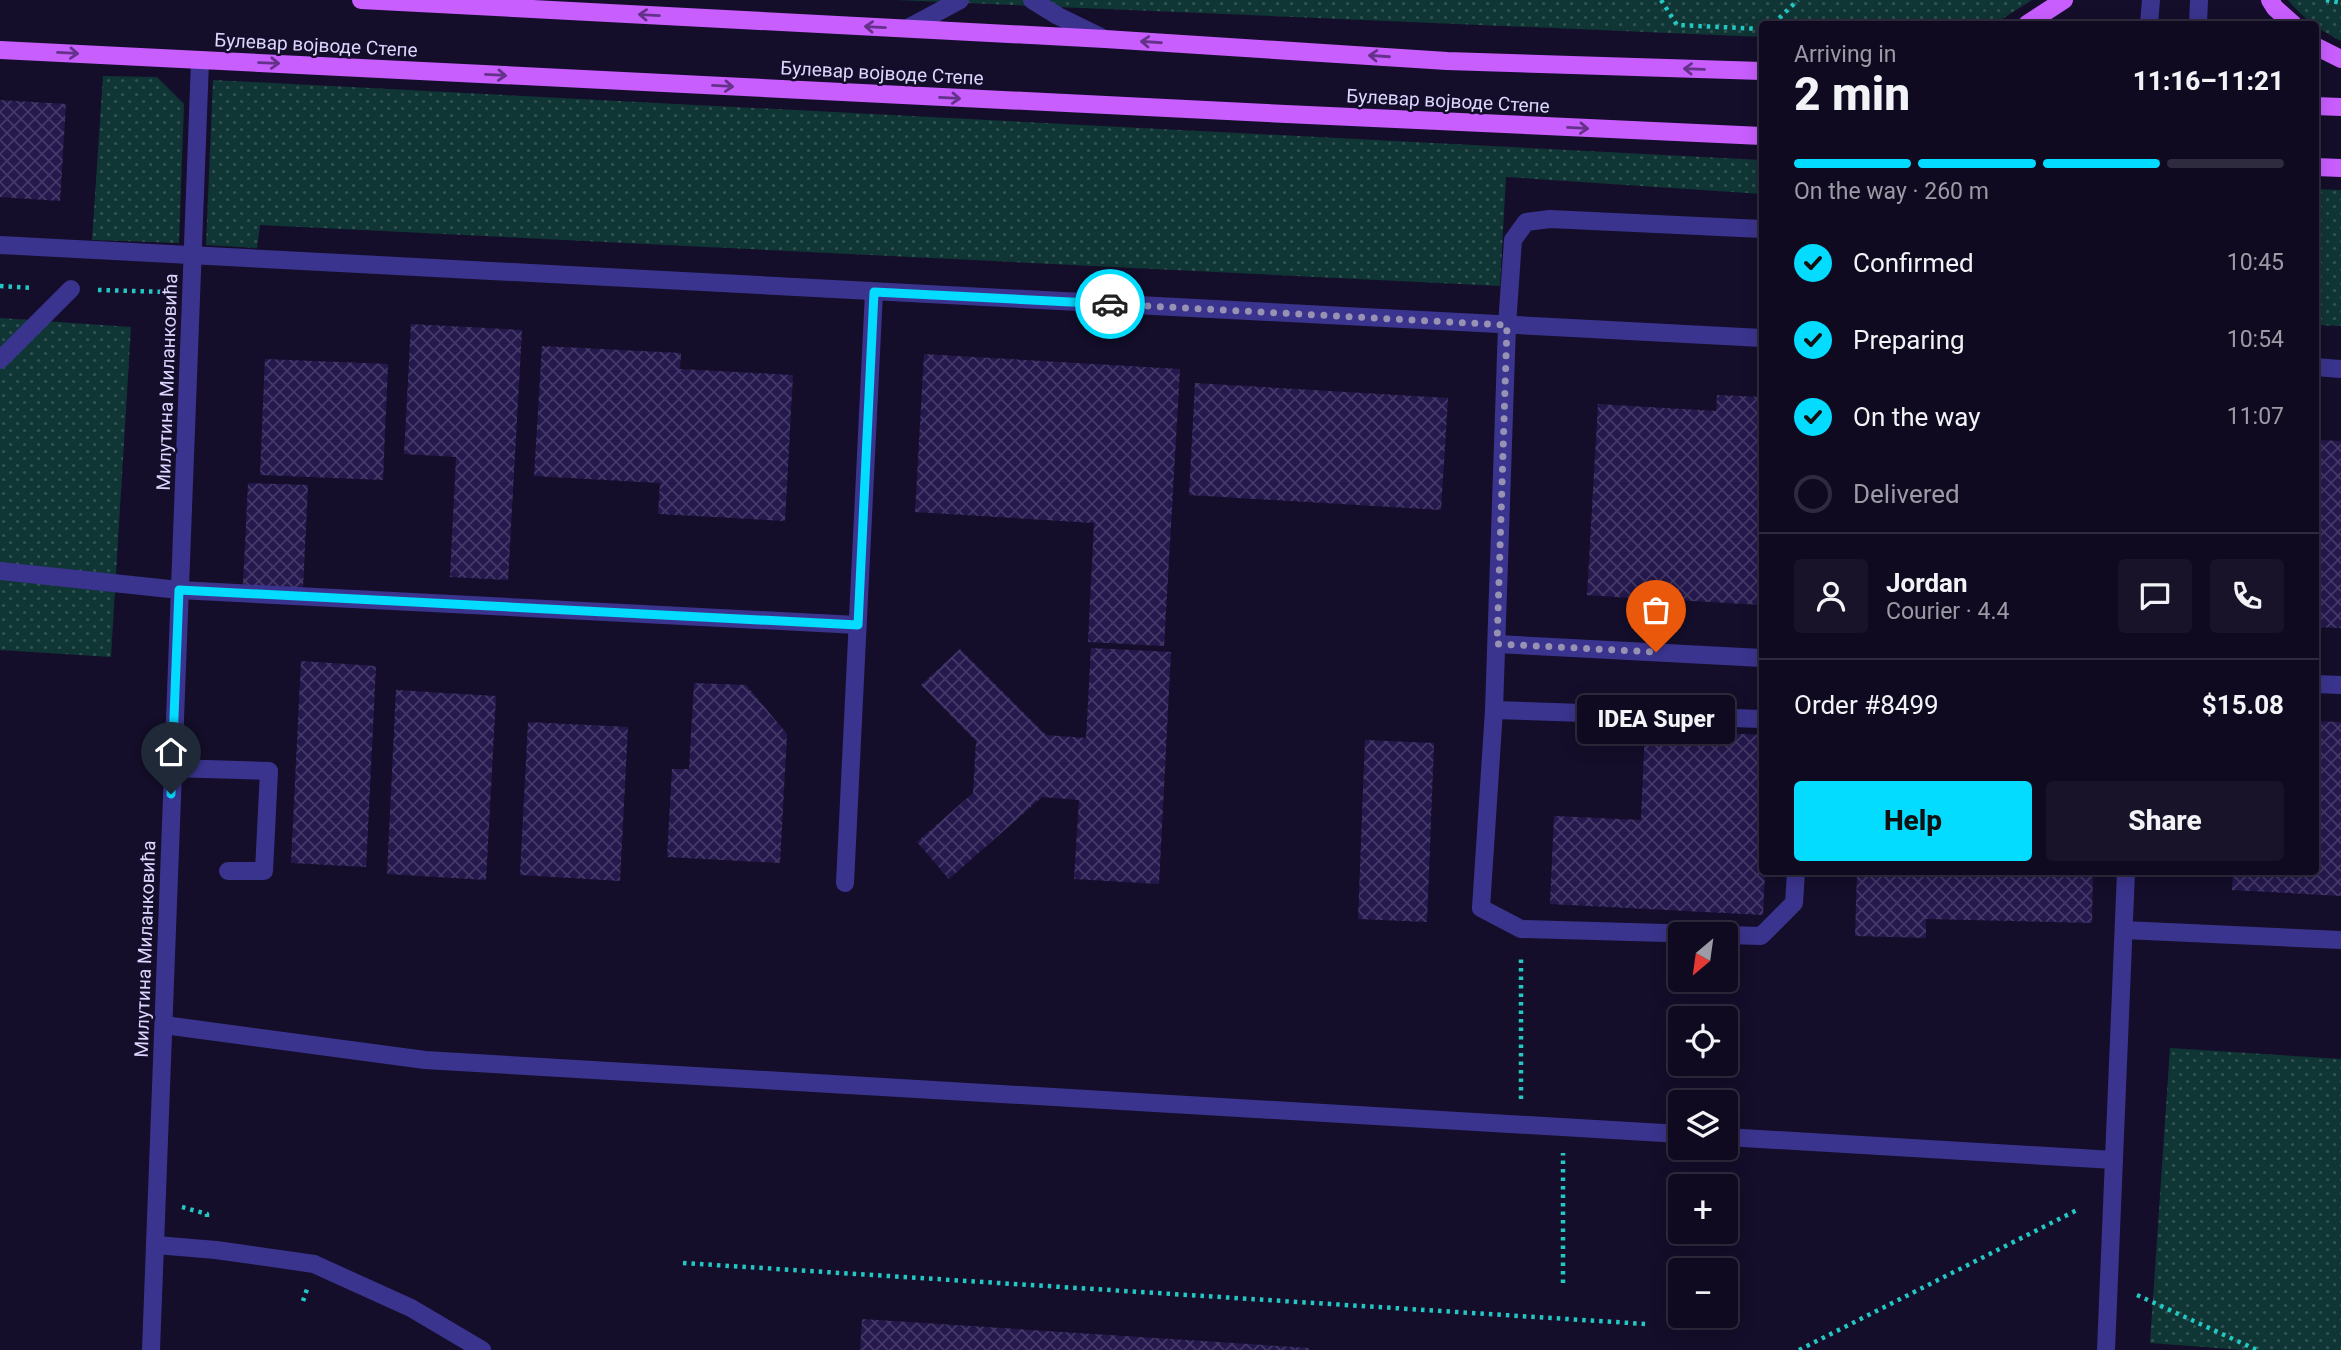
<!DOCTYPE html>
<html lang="en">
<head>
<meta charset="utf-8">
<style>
	:root { --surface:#0f0a20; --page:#181329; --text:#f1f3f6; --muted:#9b9aa5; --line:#2f2b3e; --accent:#03dbff }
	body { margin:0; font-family:Roboto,sans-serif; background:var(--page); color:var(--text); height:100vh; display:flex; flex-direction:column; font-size:26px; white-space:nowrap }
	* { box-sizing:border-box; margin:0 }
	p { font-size:23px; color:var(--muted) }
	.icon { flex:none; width:38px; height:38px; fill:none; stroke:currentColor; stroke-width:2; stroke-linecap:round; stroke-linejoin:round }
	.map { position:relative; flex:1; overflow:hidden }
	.details { position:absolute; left:1759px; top:21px; width:560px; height:854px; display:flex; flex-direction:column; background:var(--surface); border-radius:7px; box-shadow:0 4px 18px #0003,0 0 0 2px var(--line) }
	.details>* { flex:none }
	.needle { width:46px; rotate:209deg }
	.tools { position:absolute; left:1668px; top:922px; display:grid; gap:14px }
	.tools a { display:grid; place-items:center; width:70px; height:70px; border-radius:7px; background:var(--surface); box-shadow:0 4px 18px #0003,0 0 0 2px var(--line); font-size:35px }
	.pin { position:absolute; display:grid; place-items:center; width:60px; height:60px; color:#fff; margin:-72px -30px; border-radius:50% 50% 50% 0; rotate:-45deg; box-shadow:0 0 7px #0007 }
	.pin .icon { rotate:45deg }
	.courier { position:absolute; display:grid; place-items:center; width:70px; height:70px; margin:-35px; border:5px solid #03dbff; border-radius:50%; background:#fff; color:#222; box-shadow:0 2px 9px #0007 }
	.bubble { position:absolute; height:49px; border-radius:7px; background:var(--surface); box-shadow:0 4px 18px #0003,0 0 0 2px var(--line); font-size:23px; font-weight:800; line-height:49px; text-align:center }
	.headline em { font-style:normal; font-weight:800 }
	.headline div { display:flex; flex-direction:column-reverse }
	.headline { display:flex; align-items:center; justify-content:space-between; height:119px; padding:0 35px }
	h1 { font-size:46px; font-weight:800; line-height:52px }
	.bar { display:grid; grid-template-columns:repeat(4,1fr); gap:10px 7px; align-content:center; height:84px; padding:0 35px }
	.bar i { height:9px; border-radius:5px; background:var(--line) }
	.bar .on { background:var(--accent) }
	.bar p { grid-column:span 4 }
	.line { display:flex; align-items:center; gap:18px; padding:0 35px; border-top:2px solid var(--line) }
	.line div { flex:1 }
	.round { display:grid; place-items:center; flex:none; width:74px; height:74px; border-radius:7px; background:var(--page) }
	ol { padding:0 35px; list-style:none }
	li { display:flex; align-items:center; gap:21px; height:77px }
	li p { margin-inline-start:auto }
	li .icon { padding:7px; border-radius:50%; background:var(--accent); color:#111; stroke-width:4 }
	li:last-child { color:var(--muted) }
	li i { width:38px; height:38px; border:4px solid var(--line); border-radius:50% }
	.button { display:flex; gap:14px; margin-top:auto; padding:14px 35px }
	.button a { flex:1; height:80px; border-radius:7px; background:var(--accent); color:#111; font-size:28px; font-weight:800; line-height:80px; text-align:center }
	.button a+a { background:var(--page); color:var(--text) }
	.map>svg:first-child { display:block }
	.grass { fill:url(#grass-dots) }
	.building { fill:url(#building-cross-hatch) }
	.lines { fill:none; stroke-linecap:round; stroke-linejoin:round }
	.path { stroke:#23c7c3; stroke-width:4.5; stroke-dasharray:3.5 5; stroke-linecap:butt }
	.minor { stroke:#3b348e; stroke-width:18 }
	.major { stroke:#c95eff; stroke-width:18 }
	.oneway { stroke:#65328a }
	.done { stroke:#9791b4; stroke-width:7; stroke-dasharray:0 12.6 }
	.route { stroke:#03dbff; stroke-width:9 }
	.labels { text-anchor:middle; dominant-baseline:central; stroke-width:5; stroke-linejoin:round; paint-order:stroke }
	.street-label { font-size:19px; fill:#ddd7ff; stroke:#140e2a }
</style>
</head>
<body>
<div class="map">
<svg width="2341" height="1350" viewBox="0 0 2341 1350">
	<defs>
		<pattern id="grass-dots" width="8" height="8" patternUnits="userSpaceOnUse" patternTransform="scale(1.75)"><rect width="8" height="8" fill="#103535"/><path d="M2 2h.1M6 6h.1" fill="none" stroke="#325253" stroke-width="1.8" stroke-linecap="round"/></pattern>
		<pattern id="building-cross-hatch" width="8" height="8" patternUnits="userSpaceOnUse" patternTransform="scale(1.75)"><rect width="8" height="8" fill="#25184d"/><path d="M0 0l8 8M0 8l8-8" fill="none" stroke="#443968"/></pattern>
	</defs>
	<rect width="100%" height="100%" fill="#140e2a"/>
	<g class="grass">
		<path d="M896,0H2032L1994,24H1762V37Z"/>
		<path d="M2288,0H2341V41C2321,31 2302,18 2288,0Z"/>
		<path d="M103,76L157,77L184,104L179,243L92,240Z"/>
		<path d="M213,80L1762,160V194L1506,177L1500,286L260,225L257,248L206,245Z"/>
		<path d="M2315,189L2341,190V326L2315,325Z"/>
		<path d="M0,318L131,327L111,657L0,650Z"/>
		<path d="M2170,1048L2341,1059V1350H2244L2150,1343Z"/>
	</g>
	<g class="building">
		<path d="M0,100L66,104L60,201L0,197Z"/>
		<path d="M411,324L522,330L508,580L450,577L456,457L404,454Z"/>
		<path d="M542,346L681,353L680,369L793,375L785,521L658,514L660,483L534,476Z"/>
		<path d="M924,354L1180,369L1164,646L1088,642L1094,523L915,512Z"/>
		<path d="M265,359L388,364L383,480L260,475Z"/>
		<path d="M1195,383L1448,398L1441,510L1189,495Z"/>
		<path d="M1717,395L1762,397V605L1675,600L1673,636L1645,635L1647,599L1587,595L1598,404L1716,411Z"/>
		<path d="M2315,440L2341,441V628L2315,627Z"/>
		<path d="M248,483L308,485L303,588L243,585Z"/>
		<path d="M1091,648L1171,652L1159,884L1074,879L1079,800L1042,797L949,879L917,842L973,793L976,741L921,685L960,649L1046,735L1086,738Z"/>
		<path d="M301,661L376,666L366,867L291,863Z"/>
		<path d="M694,683L746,685L787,734L780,863L667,857L672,769H689Z"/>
		<path d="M396,690L496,696L486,880L387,874Z"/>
		<path d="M2315,721L2341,722V896L2232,890L2233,872H2315Z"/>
		<path d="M528,722L628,727L620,881L520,875Z"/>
		<path d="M1645,729L1762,735V872H1765L1763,915L1550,904L1554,816L1641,820Z"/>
		<path d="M1365,740L1434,743L1427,922L1358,919Z"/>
		<path d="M1857,872H2093L2092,923L1926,919V938L1855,936Z"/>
		<path d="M862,1319L1309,1348V1350H860Z"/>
	</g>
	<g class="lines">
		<g class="path">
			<path d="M1661,0L1677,25L1762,29"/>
			<path d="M2326,0L2341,3"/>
			<path d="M1773,24L1798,0"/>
			<path d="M0,286L33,288"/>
			<path d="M98,290L166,292"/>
			<path d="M1521,1099V957"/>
			<path d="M182,1207L207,1214V1222"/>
			<path d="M683,1263L1646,1324"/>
			<path d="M1563,1283V1153"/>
			<path d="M2137,1295L2257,1350"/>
			<path d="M303,1301L307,1289"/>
			<path d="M1799,1350L2077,1210"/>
		</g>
		<g class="minor">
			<path d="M1032,0L1058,16L1105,39"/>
			<path d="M2149,24L2151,0"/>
			<path d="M2198,24L2199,0"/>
			<path d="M908,28L960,0"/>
			<path d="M0,245L1762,338"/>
			<path d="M0,360L71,289"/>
			<path d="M2315,367L2341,369"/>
			<path d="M0,571L179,590L857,625"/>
			<path d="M1497,644L1762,658"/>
			<path d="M2315,684L2341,685"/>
			<path d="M1494,710L1762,719"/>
			<path d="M172,768L269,771L264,871H228"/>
			<path d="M845,883L874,292"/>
			<path d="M2124,930L2341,940"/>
			<path d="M1701,934L1521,929L1481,908L1494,710L1507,325L1513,240L1526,222L1550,219L1762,229"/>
			<path d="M1726,935L1761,936L1794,903L1796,872"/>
			<path d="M164,1025L425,1060L1680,1134"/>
			<path d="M1726,1137L2114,1160"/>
			<path d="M156,1245L216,1250L314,1264L411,1308L482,1350"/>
			<path d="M151,1350L200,61"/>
			<path d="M2106,1350L2126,872"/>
		</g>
		<g class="major">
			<path d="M361,0L1105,39L1447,61L1762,71"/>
			<path d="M2270,0L2275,8L2293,24"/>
			<path d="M2027,24L2064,0"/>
			<path d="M2315,46L2341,59"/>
			<path d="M0,50L1286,114L1762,136"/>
			<path d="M2315,106L2341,107"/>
			<path d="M2315,167L2341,168"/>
		</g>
	</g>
	<defs><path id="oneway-shaft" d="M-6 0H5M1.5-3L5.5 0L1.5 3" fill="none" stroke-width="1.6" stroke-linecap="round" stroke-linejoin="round" transform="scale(1.75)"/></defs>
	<g class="oneway">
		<use href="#oneway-shaft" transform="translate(649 15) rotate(-177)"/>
		<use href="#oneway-shaft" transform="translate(875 27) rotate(-177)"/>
		<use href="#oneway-shaft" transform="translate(1151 42) rotate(-176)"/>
		<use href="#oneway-shaft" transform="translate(68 53) rotate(3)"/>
		<use href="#oneway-shaft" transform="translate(1379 56) rotate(-176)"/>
		<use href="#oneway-shaft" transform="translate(269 63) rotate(2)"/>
		<use href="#oneway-shaft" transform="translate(1694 69) rotate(-178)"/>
		<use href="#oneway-shaft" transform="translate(496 75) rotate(3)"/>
		<use href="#oneway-shaft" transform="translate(723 86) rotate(3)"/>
		<use href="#oneway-shaft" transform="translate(950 98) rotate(3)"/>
		<use href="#oneway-shaft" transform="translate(1578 128) rotate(3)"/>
	</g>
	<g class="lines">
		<path class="done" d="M1110,304L1507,325L1497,644L1656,652"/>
		<path class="route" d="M171,794L179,590L858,625L874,292L1110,304"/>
	</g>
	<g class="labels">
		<g class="street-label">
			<text transform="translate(316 45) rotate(3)">Булевар војводе Степе</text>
			<text transform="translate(882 73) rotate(3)">Булевар војводе Степе</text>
			<text transform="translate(1448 101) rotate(3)">Булевар војводе Степе</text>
			<text transform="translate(167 382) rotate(-88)">Милутина Миланковића</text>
			<text transform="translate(145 949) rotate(-88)">Милутина Миланковића</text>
		</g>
	</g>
</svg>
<div class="tools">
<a><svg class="needle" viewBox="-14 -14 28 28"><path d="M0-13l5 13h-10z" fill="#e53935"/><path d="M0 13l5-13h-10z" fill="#9b9aa5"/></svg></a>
<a><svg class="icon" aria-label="locate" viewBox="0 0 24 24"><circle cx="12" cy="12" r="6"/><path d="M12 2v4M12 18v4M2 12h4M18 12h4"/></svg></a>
<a><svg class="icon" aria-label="layers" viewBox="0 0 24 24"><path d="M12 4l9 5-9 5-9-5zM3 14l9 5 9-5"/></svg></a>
<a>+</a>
<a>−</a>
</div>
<div class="pin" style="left:1656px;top:652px;background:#ea580c"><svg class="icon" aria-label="bag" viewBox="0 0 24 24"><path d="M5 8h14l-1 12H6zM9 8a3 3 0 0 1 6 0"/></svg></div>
<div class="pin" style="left:171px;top:794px;background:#1f2937"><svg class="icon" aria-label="home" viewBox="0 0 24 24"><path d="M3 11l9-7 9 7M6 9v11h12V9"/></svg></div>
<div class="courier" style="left:1110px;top:304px"><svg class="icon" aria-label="car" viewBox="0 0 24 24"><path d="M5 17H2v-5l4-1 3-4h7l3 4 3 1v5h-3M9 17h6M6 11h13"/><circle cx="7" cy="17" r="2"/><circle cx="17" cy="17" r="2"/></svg></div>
<div class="bubble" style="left:1577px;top:695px;width:158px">IDEA Super</div>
<section class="details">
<div class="headline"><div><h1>2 min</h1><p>Arriving in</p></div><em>11:16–11:21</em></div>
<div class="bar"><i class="on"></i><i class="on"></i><i class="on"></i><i></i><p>On the way · 260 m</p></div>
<ol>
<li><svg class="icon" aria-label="check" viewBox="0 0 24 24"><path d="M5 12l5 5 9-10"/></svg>Confirmed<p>10:45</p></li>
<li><svg class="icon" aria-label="check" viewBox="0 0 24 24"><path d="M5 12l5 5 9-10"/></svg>Preparing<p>10:54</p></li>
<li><svg class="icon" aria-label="check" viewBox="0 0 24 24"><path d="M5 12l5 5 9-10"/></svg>On the way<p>11:07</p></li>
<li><i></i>Delivered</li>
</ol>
<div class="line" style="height:126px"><a class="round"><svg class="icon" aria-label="person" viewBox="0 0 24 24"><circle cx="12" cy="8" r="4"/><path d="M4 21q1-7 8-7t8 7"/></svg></a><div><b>Jordan</b><p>Courier · 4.4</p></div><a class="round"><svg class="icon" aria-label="chat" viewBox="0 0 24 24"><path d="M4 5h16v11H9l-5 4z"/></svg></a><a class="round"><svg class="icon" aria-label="phone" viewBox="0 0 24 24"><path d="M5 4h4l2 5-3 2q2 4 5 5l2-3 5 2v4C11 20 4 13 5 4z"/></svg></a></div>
<div class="line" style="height:91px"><div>Order #8499</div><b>$15.08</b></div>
<div class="button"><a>Help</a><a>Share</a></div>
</section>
</div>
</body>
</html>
